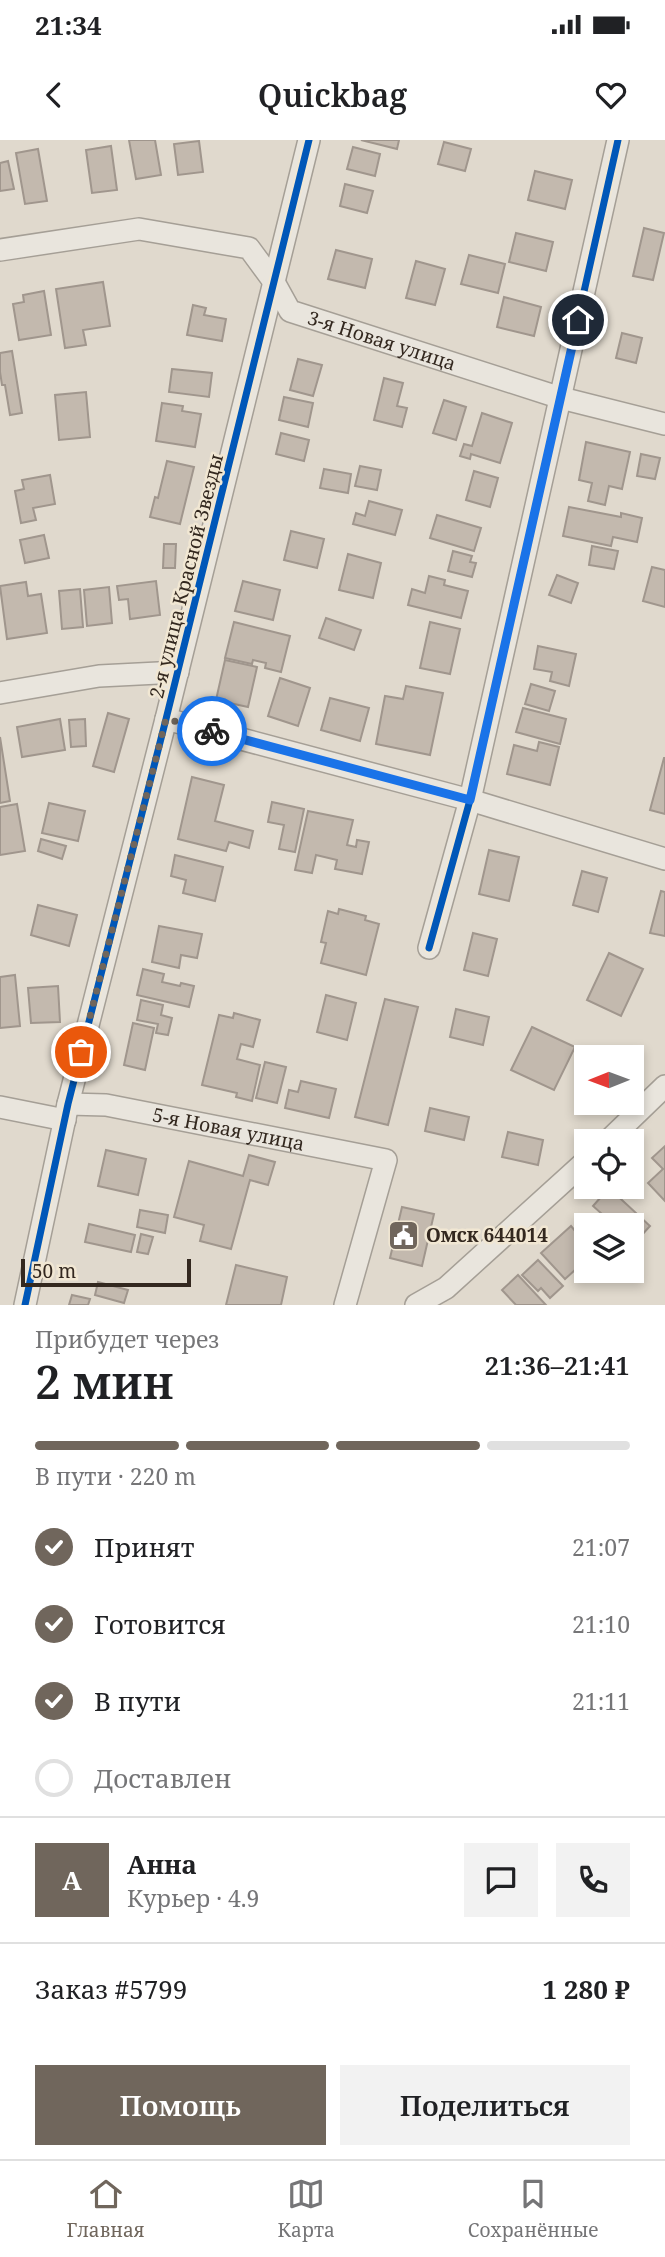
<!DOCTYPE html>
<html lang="ru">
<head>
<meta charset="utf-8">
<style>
	:root { --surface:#fff; --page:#f2f2f2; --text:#202124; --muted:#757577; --line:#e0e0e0; --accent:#70665c }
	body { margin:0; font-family:"Noto Serif",serif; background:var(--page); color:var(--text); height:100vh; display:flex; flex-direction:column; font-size:26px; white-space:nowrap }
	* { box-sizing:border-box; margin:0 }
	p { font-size:23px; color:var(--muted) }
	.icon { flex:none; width:38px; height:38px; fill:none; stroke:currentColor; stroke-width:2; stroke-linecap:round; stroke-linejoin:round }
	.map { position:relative; height:1165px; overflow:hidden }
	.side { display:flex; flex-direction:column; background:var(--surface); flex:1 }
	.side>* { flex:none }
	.needle { width:46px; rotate:269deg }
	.controls { position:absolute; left:574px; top:905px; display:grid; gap:14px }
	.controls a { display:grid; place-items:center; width:70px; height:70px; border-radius:0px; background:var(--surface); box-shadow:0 4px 10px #0003; font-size:35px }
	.scale { position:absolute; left:21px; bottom:18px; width:170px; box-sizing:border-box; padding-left:7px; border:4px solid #33281f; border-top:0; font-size:19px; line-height:24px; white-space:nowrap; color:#33281f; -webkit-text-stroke:5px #f1e7d3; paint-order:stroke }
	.pin { position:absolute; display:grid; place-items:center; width:60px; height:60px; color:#fff; margin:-30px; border:4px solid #fff; border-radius:50%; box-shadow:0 2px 7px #0007 }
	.courier { position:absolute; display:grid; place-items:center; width:70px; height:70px; margin:-35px; border:5px solid #1a73e8; border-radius:50%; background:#fff; color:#222; box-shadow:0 2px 9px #0007 }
	.headline em { font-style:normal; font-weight:600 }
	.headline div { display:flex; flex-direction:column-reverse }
	.headline { display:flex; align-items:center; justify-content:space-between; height:119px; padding:0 35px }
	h1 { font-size:46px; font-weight:600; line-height:52px }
	.bar { display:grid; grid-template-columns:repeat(4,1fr); gap:10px 7px; align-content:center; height:84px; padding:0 35px }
	.bar i { height:9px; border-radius:5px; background:var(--line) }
	.bar .active { background:var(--accent) }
	.bar p { grid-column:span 4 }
	.line { display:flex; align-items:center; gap:18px; padding:0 35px; border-top:2px solid var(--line) }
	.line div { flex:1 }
	.round { display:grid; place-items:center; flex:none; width:74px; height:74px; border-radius:0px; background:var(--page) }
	ol { padding:0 35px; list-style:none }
	li { display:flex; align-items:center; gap:21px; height:77px }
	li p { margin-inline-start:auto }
	li .icon { padding:7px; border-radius:50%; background:var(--accent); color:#fff; stroke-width:4 }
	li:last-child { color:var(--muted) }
	li i { width:38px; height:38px; border:4px solid var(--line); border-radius:50% }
	.cta { display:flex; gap:14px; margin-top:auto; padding:14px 35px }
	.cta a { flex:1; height:80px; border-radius:0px; background:var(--accent); color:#fff; font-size:28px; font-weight:600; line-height:80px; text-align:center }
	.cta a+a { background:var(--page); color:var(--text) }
	.status { display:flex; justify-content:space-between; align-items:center; height:49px; padding:0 35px; background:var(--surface); direction:ltr }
	.status svg { height:19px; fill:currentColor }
	header { display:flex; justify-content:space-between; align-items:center; height:91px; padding:0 35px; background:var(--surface); font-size:32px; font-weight:600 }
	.tab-bar { display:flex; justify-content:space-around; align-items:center; height:98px; border-top:2px solid var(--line); background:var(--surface); font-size:19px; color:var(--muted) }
	.tab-bar a { display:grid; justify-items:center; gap:4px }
	.tab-bar .active { color:var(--accent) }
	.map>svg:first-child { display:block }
	.building { fill:#c3b9ae; stroke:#a0968d; stroke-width:2 }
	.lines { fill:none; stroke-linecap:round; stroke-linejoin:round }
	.street-casing { stroke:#a59f96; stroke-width:24 }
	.street { stroke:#e9e5dd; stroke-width:21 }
	.cycleway-casing { stroke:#f1e7d3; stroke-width:11 }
	.cycleway { stroke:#0057b8; stroke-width:7 }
	.done { stroke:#70665c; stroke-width:7; stroke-dasharray:0 12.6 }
	.route { stroke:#1a73e8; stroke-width:9 }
	.labels { text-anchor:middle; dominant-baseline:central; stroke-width:5; stroke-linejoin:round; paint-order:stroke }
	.street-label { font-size:19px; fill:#33281f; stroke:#f1e7d3 }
	.poi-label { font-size:19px; font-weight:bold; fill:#33281f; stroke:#f1e7d3; text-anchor:start }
</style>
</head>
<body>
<div class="status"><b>21:34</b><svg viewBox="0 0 49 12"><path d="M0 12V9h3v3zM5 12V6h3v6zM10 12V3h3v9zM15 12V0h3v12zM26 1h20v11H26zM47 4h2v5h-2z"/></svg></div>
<header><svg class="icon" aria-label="back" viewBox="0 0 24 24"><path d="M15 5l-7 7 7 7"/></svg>Quickbag<svg class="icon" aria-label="heart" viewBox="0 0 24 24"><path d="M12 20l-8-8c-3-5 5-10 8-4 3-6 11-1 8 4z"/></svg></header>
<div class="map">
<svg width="665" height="1165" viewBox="0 0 665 1165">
	<rect width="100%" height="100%" fill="#e0d9cd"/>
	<g class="building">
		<path d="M129,0H155L161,35L136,39Z"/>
		<path d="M361,0H399L397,9Z"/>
		<path d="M199,1L203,32L178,35L174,4Z"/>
		<path d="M444,2L471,9L465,31L438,24Z"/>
		<path d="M111,6L117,50L92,53L86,10Z"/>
		<path d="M353,7L380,14L375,36L347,29Z"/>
		<path d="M38,9L47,61L25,64L16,13Z"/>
		<path d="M8,21L14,49L0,51V23Z"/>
		<path d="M535,31L572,40L565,69L528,60Z"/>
		<path d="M345,44L373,51L367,73L340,66Z"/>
		<path d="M644,88L664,93L653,140L633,136Z"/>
		<path d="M516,93L553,102L546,131L509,122Z"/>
		<path d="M336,110L372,119L365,148L328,139Z"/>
		<path d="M469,115L505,124L498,153L461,144Z"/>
		<path d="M416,121L445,129L435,165L406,158Z"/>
		<path d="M103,142L110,186L83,190L86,205L65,208L56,149Z"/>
		<path d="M44,151L51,195L19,200L13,164L24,162L23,155Z"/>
		<path d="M504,157L541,167L534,196L497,187Z"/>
		<path d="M193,165L206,168L204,175L226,179L222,201L187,195Z"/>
		<path d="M622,193L642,198L636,223L616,218Z"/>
		<path d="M12,211L22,273L10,275L5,245H2L0,232V213Z"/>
		<path d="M298,219L322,225L313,256L290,250Z"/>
		<path d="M172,229L212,233L209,257L169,252Z"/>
		<path d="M384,238L403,243L397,266L407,268L402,287L374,280Z"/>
		<path d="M86,252L90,297L59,300L55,255Z"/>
		<path d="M284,257L313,263L308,287L279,280Z"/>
		<path d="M444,260L466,267L456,300L433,293Z"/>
		<path d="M162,263L183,266L182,271L201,274L195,307L156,301Z"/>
		<path d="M482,273L512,283L500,323L471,314L470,319L460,316L464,304L472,306Z"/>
		<path d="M281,293L309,300L304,321L276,314Z"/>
		<path d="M586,302L630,312L622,349L609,346L605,365L588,361L592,343L579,340Z"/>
		<path d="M641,314L660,318L655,339L637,336Z"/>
		<path d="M167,321L194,327L180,384L150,377L155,357L158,358Z"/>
		<path d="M360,326L381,330L377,350L355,346Z"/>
		<path d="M324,329L351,334L348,353L320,348Z"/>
		<path d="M474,331L498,338L490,367L466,360Z"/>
		<path d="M50,335L55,364L33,368L36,380L21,383L15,351L24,349L22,340Z"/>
		<path d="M369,361L402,370L395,395L353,384L356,373L365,376Z"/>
		<path d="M569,367L621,377V373L642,378L637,402L613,397L611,406L563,396Z"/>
		<path d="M437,375L481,388L474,411L430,398Z"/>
		<path d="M291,391L324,399L317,428L284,420Z"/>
		<path d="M44,395L49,418L25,423L20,400Z"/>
		<path d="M164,404H176L175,428H163Z"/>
		<path d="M592,406L618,411L614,429L589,425Z"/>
		<path d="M453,411L472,416L470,422L476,423L472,437L448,431Z"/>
		<path d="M348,414L381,423L373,458L339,450Z"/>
		<path d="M652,427L665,430V467L643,461Z"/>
		<path d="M557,435L578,443L571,463L549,455Z"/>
		<path d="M429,436L445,440L444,445L468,451L461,478L408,465L412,449L425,453Z"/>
		<path d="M156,441L160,475L130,479L128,459L119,460L117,446Z"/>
		<path d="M243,441L280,450L273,480L235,471Z"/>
		<path d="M26,442L28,456L41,454L47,493L7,499L0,446Z"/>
		<path d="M109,447L112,483L87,486L84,450Z"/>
		<path d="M80,449L83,487L62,489L59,451Z"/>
		<path d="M326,478L361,490L354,510L319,498Z"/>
		<path d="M234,482L290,496L281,532L265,528L266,523L253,520L252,524L225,518Z"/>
		<path d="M430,482L460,489L450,534L420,528Z"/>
		<path d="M538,506L576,514L569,546L550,541L552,532L534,529Z"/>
		<path d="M225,520L257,527L248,567L216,560Z"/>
		<path d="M280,538L310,548L298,586L268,576Z"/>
		<path d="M531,544L555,551L549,571L525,564Z"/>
		<path d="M406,546L443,553L430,615L376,604L385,556L403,559Z"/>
		<path d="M330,558L369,568L360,601L321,590Z"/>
		<path d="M523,568L566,579L560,604L516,592Z"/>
		<path d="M108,573L129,579L114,632L93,626Z"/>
		<path d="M60,579L65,610L22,617L17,587Z"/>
		<path d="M85,579L86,606L71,607L69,580Z"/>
		<path d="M0,597L10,661L0,663Z"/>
		<path d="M539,602L559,607L550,645L507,634L514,605L537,611Z"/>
		<path d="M664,618H665V674L650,670Z"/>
		<path d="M192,637L224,645L215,681L253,691L249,708L229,702L226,711L178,699Z"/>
		<path d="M272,662L304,669L295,712L279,709L284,685L268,682Z"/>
		<path d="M49,663L85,671L78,701L42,693Z"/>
		<path d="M17,664L25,711L0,715V667Z"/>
		<path d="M308,671L353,680L347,705L356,707L357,700L369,702L362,734L335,729L337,720L316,715L312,733L295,730Z"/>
		<path d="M41,699L66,706L62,719L38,711Z"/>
		<path d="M489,710L519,717L509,761L479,754Z"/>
		<path d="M175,715L223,727L215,761L183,753L186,740L171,736Z"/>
		<path d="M582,731L607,738L598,772L573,765Z"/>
		<path d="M661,751L665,752V796L650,793Z"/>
		<path d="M38,765L77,775L69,806L31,795Z"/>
		<path d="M339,769L366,776L365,780L379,784L366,835L321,823L326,803L321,802L328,771L338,774Z"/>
		<path d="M159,786L202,794L197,818L181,815L179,828L152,822Z"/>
		<path d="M473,793L497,799L488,836L464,830Z"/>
		<path d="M609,813L643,829L621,876L587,860Z"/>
		<path d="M143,829L164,834L162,842L180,846L181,843L194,846L189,867L137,855Z"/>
		<path d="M15,835L20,886L0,888V837Z"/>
		<path d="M58,846L60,882L31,883L28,848Z"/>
		<path d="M326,855L356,863L347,900L317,892Z"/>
		<path d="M385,859L418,867L388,985L355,977Z"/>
		<path d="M141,860L163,865L161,875L172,878L168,895L156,893L158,884L137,880Z"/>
		<path d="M456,869L489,877L483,905L450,897Z"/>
		<path d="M234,873L260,880L253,907L241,904L237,919L260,925L252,961L236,957L237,953L202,945L219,875L233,878Z"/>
		<path d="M133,883L154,888L145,930L124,925Z"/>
		<path d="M532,887L575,907L554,950L511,930Z"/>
		<path d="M265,922L286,927L277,963L256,958Z"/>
		<path d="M301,941L336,949L329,978L285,968L289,950L298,952Z"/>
		<path d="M430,968L469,977L464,1000L425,991Z"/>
		<path d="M508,992L543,1000L538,1025L502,1017Z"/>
		<path d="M665,1006V1061L648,1043L663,1029L652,1018Z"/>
		<path d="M106,1010L146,1019L138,1055L98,1046Z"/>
		<path d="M249,1015L275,1022L268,1045L250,1040L231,1109L200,1101L204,1085L174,1077L189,1021L243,1036Z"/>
		<path d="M609,1048L650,1086L632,1106V1085H611L612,1083L593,1066Z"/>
		<path d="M402,1067L434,1074L422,1126L390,1118Z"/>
		<path d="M140,1070L168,1075L165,1093L137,1087Z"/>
		<path d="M89,1084L135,1095L131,1112L85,1102Z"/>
		<path d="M571,1086L586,1104V1120L565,1139L541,1113Z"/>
		<path d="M141,1094L153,1097L148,1114L137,1112Z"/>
		<path d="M538,1120L563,1146L550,1158L541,1148L538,1151L522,1135Z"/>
		<path d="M236,1125L287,1137L281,1165H226Z"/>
		<path d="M518,1135L546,1165H516L502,1150Z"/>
		<path d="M98,1142L128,1150L124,1163L95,1155Z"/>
		<path d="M72,1155L90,1159L88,1165H69Z"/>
	</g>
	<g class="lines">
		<defs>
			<g id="street">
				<path id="s1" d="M0,110L139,89L249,108L274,142L290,171L561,258L665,284"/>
				<path d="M0,553L99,536L178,532"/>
				<path d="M166,579L470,660L665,719"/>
				<path d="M429,808L470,660L618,0"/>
				<path id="s2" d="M68,964L106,965L386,1020L345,1165"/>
				<path d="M0,967L65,980"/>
				<path d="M608,1001L665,946"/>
				<path d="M25,1165L68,964L166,579L309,0"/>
				<path d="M416,1165L446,1148L586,1021"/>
			</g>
		</defs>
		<use href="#street" class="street-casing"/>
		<use href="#street" class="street"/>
		<defs>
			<g id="cycleway">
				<path d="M429,808L470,660L618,0"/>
				<path d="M25,1165L68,964L166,579L309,0"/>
			</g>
		</defs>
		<use href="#cycleway" class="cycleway-casing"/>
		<use href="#cycleway" class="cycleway"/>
	</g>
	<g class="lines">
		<path class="done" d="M81,912L166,579L212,591"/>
		<path class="route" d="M212,591L470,660L578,180"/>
	</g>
	<defs>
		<symbol id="civic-square" viewBox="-11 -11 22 22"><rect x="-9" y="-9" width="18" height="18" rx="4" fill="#70665c" stroke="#f1e7d3"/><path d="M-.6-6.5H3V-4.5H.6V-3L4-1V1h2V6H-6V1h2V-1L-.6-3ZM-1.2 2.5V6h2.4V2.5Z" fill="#fff"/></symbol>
	</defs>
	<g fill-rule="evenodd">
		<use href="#civic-square" x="386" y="1078" width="35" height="35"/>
	</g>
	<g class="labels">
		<g class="street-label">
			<text stroke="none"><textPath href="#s1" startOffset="424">3-я Новая улица</textPath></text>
			<text transform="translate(186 436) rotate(-76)">2-я улица Красной Звезды</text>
			<text stroke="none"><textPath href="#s2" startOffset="163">5-я Новая улица</textPath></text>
		</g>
		<g class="poi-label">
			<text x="426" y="1095">Омск 644014</text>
		</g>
	</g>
</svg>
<div class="controls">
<a><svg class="needle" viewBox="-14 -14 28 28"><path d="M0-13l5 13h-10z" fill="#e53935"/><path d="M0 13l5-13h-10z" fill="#757577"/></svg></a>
<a><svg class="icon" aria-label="locate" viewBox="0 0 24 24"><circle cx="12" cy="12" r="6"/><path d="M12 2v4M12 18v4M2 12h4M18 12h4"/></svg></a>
<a><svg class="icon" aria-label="layers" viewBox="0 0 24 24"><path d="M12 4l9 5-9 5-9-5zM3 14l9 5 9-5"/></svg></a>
</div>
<div class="scale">50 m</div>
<div class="pin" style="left:81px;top:912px;background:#ea580c"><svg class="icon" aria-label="bag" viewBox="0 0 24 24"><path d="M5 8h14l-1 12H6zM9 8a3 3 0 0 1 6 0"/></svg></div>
<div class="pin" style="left:578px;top:180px;background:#1f2937"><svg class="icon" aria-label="home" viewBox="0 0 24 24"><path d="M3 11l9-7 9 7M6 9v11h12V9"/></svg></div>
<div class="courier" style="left:212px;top:591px"><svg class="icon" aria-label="bike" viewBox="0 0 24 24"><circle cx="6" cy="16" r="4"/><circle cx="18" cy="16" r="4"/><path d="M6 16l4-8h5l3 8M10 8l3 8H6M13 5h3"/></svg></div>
</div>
<section class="side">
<div class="headline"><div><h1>2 мин</h1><p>Прибудет через</p></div><em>21:36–21:41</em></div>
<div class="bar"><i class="active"></i><i class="active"></i><i class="active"></i><i></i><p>В пути · 220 m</p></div>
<ol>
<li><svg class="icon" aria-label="check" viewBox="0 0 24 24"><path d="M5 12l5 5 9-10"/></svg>Принят<p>21:07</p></li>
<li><svg class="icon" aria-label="check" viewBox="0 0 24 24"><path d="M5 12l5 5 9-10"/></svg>Готовится<p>21:10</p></li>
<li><svg class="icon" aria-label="check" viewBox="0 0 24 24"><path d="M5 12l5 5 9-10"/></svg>В пути<p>21:11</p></li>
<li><i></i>Доставлен</li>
</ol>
<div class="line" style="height:126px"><b class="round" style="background:var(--accent);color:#fff">А</b><div><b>Анна</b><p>Курьер · 4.9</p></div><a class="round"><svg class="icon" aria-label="chat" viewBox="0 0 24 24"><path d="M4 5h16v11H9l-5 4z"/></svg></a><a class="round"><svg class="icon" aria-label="phone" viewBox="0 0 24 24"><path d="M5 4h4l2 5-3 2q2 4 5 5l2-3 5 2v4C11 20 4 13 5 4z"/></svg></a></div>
<div class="line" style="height:91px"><div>Заказ #5799</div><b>1 280 ₽</b></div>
<div class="cta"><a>Помощь</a><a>Поделиться</a></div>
</section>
<nav class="tab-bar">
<a class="active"><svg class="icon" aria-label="home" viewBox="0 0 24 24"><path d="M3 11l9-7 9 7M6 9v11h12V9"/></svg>Главная</a>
<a><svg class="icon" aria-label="map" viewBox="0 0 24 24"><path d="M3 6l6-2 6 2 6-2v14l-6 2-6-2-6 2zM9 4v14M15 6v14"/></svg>Карта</a>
<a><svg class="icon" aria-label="saved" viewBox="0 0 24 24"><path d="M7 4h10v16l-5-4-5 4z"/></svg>Сохранённые</a>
</nav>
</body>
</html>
